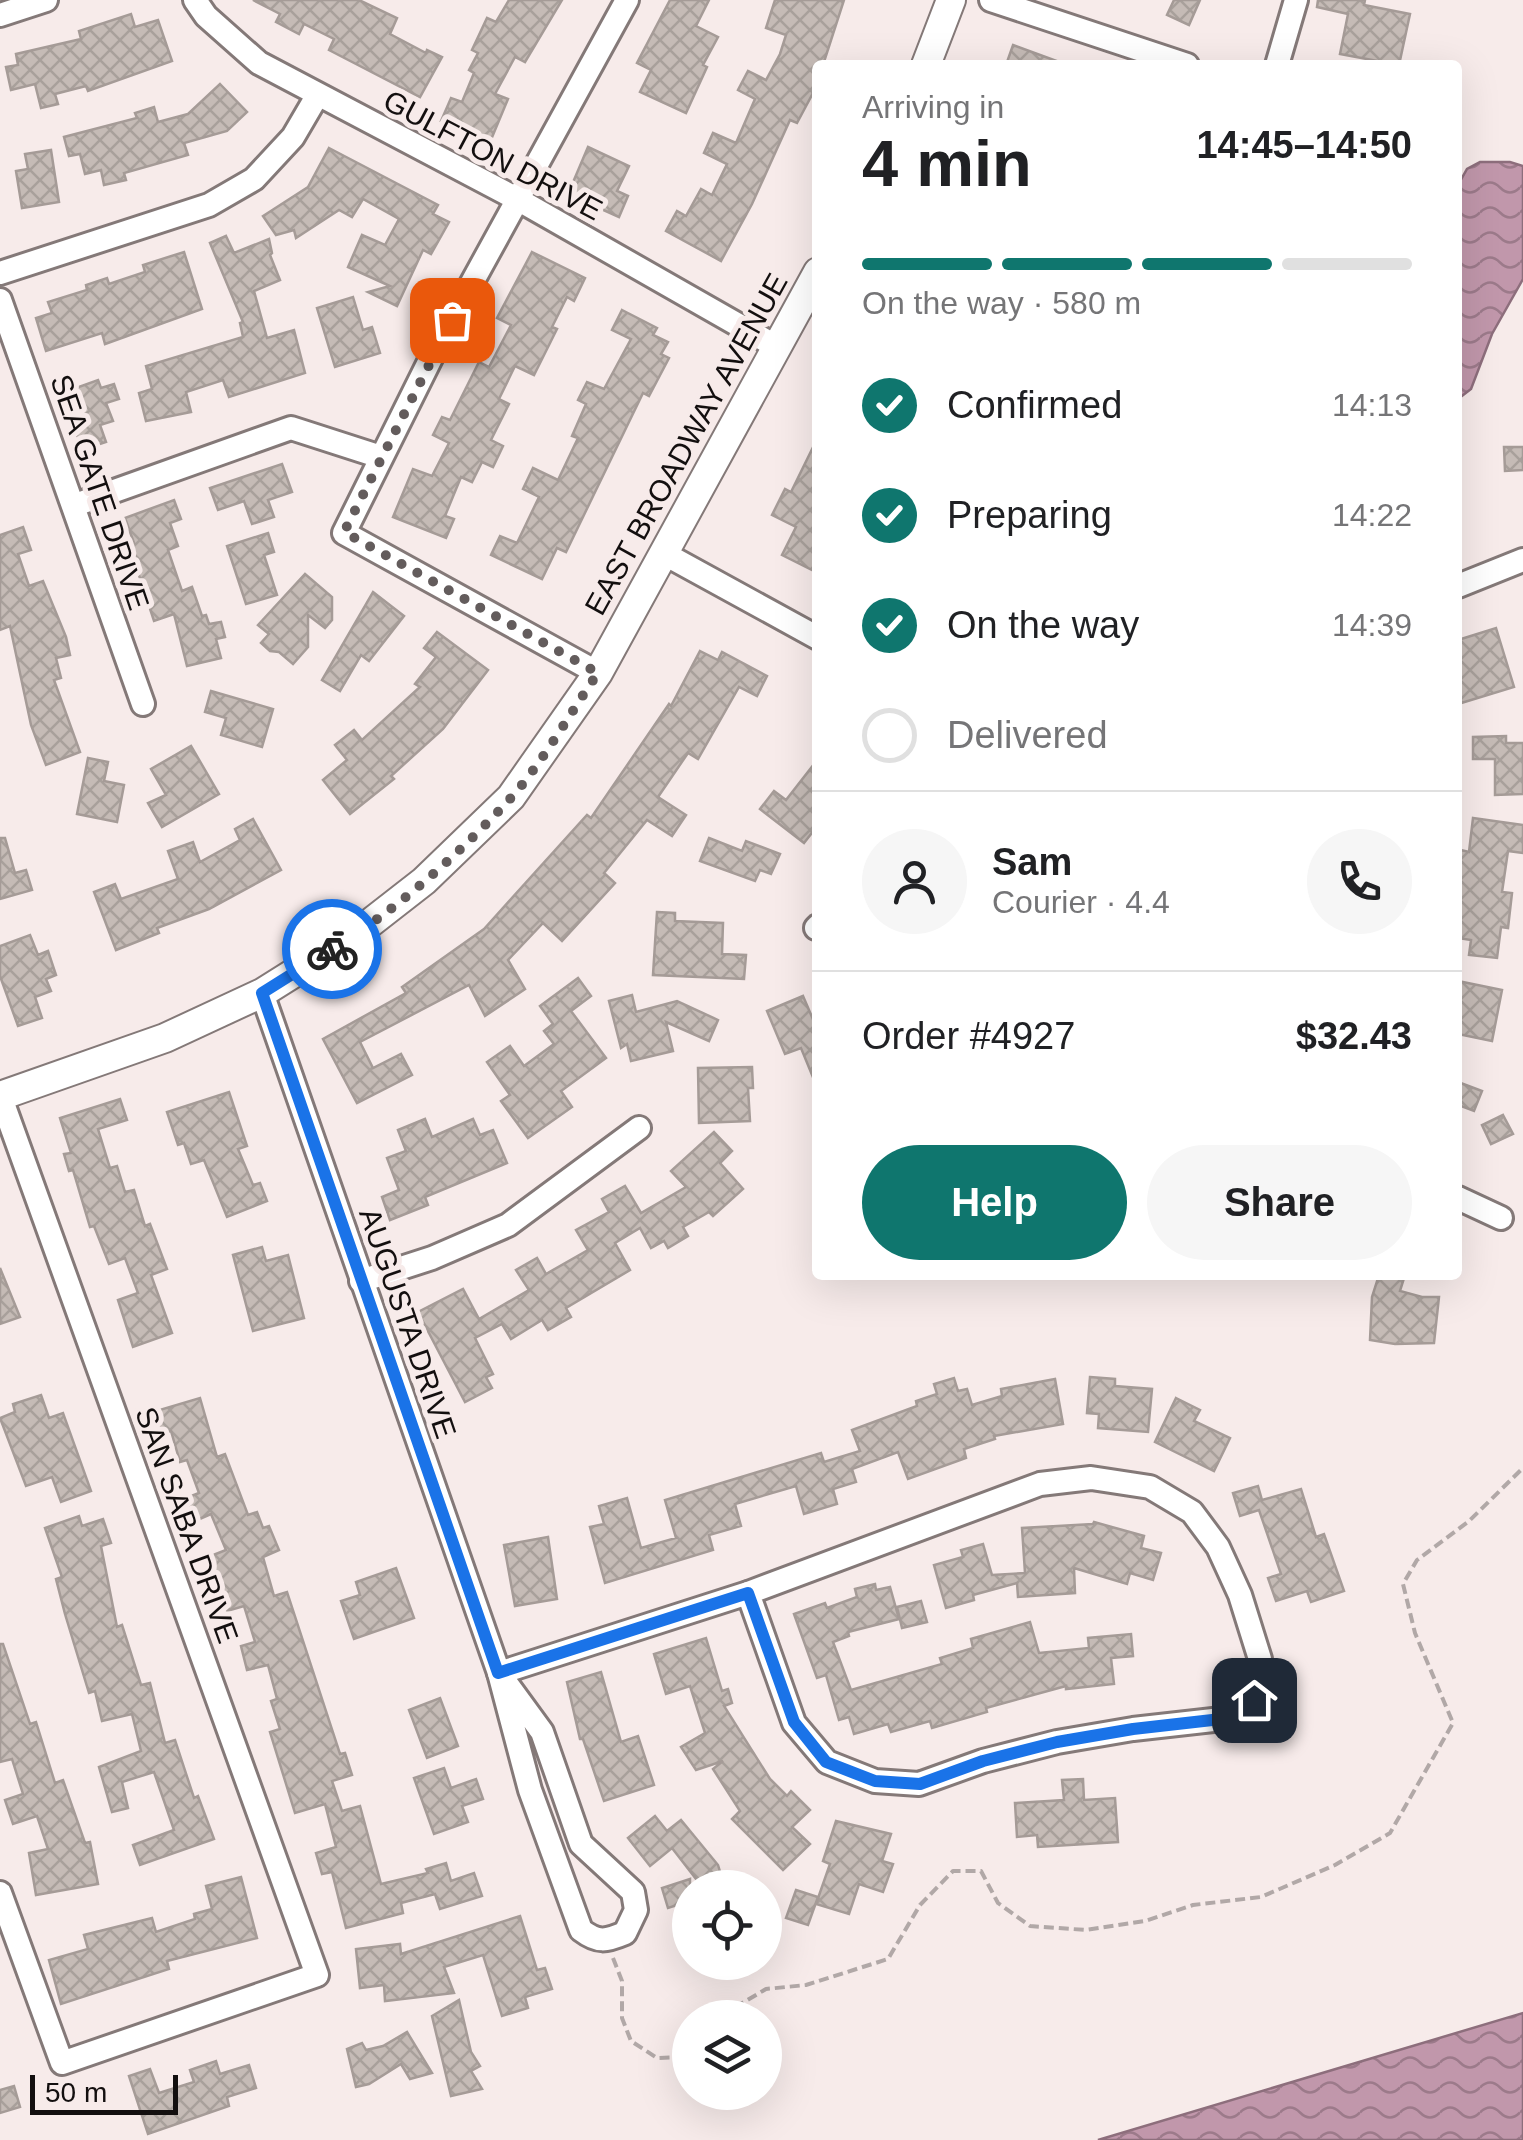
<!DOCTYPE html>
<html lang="en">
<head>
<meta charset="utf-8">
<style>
	:root { --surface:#fff; --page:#f6f6f6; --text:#202124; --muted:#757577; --line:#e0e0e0; --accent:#0f766e }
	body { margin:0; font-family:Arial,sans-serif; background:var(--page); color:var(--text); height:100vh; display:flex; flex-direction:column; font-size:38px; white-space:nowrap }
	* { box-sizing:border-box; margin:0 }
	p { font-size:32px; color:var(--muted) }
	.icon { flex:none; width:55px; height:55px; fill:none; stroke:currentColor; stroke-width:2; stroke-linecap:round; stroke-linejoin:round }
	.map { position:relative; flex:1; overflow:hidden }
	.drawer { position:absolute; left:812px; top:60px; width:650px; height:1220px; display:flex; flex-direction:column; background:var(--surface); border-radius:10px; box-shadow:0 10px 40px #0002 }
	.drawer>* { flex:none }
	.buttons { position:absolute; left:672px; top:1870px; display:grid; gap:20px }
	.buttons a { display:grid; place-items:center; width:110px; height:110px; border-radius:50%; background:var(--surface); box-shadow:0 10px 40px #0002; font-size:50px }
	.scale { position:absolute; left:30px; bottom:25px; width:148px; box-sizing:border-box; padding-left:10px; border:5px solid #130f0f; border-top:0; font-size:28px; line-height:35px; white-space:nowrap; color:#130f0f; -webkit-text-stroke:8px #f7ebea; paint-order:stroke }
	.pin { position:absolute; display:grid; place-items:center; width:85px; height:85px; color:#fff; margin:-42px; border-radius:20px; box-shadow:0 5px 15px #0006 }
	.courier { position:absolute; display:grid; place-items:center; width:100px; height:100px; margin:-50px; border:8px solid #1a73e8; border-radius:50%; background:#fff; color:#222; box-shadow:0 2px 12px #0007 }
	.headline em { font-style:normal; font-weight:800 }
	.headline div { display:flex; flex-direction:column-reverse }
	.headline { display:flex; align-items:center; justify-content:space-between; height:170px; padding:0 50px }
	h1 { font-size:65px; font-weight:800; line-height:75px }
	.bar { display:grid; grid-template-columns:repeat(4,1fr); gap:15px 10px; align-content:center; height:120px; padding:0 50px }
	.bar i { height:12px; border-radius:8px; background:var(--line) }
	.bar .on { background:var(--accent) }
	.bar p { grid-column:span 4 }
	.line { display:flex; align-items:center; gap:25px; padding:0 50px; border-top:2px solid var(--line) }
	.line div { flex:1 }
	.round { display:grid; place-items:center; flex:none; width:105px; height:105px; border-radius:52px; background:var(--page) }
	ol { padding:0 50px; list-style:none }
	li { display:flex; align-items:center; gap:30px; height:110px }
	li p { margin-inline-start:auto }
	li .icon { padding:10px; border-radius:50%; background:var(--accent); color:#fff; stroke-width:4 }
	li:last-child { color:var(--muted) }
	li i { width:55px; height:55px; border:5px solid var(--line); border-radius:50% }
	.action { display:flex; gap:20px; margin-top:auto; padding:20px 50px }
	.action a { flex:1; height:115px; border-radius:60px; background:var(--accent); color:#fff; font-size:40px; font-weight:800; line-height:115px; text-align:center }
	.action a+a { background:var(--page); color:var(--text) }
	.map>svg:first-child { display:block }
	.water { fill:url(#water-waves); stroke:#8d6e7c; stroke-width:2.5 }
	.building { fill:url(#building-cross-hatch); stroke:#a59b97; stroke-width:2.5 }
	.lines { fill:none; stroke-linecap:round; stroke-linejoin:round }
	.minor-casing { stroke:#847978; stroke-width:28 }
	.tertiary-casing { stroke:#847978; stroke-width:32 }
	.path { stroke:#b1a8a7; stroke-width:4; stroke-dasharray:10 5; stroke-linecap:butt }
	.minor { stroke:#fff; stroke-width:22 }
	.tertiary { stroke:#fff; stroke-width:28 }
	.done { stroke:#635c5c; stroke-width:10; stroke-dasharray:0 18 }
	.route { stroke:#1a73e8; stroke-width:12 }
	.labels { text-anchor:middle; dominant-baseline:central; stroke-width:10; stroke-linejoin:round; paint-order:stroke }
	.street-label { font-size:30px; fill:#130f0f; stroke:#f7ebea }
</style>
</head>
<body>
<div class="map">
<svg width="1523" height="2140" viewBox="0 0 1523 2140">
	<defs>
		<pattern id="water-waves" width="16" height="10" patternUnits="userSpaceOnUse" patternTransform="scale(2.5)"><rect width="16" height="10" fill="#c197ab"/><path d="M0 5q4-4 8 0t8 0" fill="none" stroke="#9c7a8a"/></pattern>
		<pattern id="building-cross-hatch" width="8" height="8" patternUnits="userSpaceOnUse" patternTransform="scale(2.5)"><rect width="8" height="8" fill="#c5bbb6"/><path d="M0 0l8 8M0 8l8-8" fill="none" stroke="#a8a09b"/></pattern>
	</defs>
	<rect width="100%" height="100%" fill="#f7ebea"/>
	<g class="water">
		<path d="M1480,162H1510L1523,166V279L1492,334L1471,389L1458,399V185L1467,169Z"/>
		<path d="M1523,2013V2140H1098Z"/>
	</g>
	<g class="building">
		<path d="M253,0H359L397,18L390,34L426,53L427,50L442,57L420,97L329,50L334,39L304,24L299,34L276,22L280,14Z"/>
		<path d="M509,0H562L525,62L515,57L495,94L508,99L490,142L441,121L451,98L462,102L474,73L469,70L478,53L472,50L487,18L496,22Z"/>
		<path d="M670,0H709L696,26L718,37L703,65L707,67L686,113L640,92L651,70L637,63Z"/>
		<path d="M775,0H844L823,65H818L814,91L797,123L790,120L752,204L721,261L666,231L677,211L686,216L701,189L712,195L727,164L704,153L713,133L736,143L755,99L738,90L748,71L766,80L780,54L786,35L766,28Z"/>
		<path d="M1174,0H1200L1189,25L1167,15Z"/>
		<path d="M1318,0H1365L1364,5L1410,14L1399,65L1340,54L1348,14L1317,7Z"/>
		<path d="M131,14L135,27L158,20L172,61L88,91L86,86L55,94L58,104L41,108L35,84L11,90L6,67L18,65L16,54L81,39L79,31Z"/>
		<path d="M1013,45L1062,63L1061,65H1006Z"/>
		<path d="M220,84L247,112L227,131L184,143L188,155L124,173L126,180L104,185L101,170L85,174L80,154L69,156L64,137L137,118L135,113L154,107L158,122L188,114Z"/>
		<path d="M588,147L629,166L617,191L628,196L619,217L568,194Z"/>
		<path d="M329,148L438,205L433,214L449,222L431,254L423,250L397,306L368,292L390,286L348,267L362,235L385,245L399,219L363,199L352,217L339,210L296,238L294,230L276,235L263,216L308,187Z"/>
		<path d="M51,150L59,202L22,208L16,171L28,169L25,154Z"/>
		<path d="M226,236L234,253L269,239L272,253L270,255L280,280L254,291L267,338L294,330L305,373L229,397L223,380L186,392L191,412L146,421L139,393L152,389L146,366L243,337L240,323L243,322L210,243Z"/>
		<path d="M184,252L202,309L105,344L102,333L46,351L36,318L52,313L48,302L87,290L86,285L107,278L109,284L145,272L143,265Z"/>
		<path d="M532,252L585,278L574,301L567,297L552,327L557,329L534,375L515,366L499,399L509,404L491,440L503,446L493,467L482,462L472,482L461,477L445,516L454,519L446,538L393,517L413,469L432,476L449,443L433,435L442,417L450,420L479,362L489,367L511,325L497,318Z"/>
		<path d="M353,297L363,330L372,327L380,353L335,367L317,308Z"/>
		<path d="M622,310L657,328L653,335L668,342L661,354L669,358L649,396L643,393L566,552L557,548L542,579L491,555L500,536L517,543L539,497L523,489L533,468L558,480L578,438L572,436L586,404L578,400L587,382L604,389L631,339L612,330Z"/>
		<path d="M98,380L101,388L114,384L119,399L106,403L113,421L100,425L106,442L82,450L62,393Z"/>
		<path d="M818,437V573L782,555L796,527L772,515L785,489L791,492Z"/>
		<path d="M1504,447H1523V470L1505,471Z"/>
		<path d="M282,464L292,492L268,500L274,517L252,524L244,501L218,510L210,488Z"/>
		<path d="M174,500L181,519L170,523L178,546L168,550L182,591L192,587L202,616L206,615L209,624L221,622L225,637L216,639L221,658L187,666L174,614L154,621L129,545L134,543L125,518Z"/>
		<path d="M23,527L31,550L18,554L29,586L43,581L66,637L70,655L56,658L61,678L54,680L80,752L46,765L31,725L10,626L0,630V535Z"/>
		<path d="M268,533L274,552L264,555L277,595L246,604L227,546Z"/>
		<path d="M305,574L332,597V620L325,628L308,615V647L293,664L279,652L270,651L261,643L269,634L258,625Z"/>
		<path d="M373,592L404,616L369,661L361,655L340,691L322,680Z"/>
		<path d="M1496,628L1514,687L1458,704V640Z"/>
		<path d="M437,632L488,670L443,729L391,776L394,779L350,814L323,780L347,760L335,745L354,730L362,740L420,687L415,684L436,657L424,648Z"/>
		<path d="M700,651L718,660L722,652L767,676L757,696L739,687L698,759L688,753L658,797L686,815L672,836L647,820L604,873L615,883L562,941L543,923L508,960L525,989L485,1016L469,985L360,1042L373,1068L401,1054L412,1075L357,1103L323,1039L406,993L402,987L484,929L587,815L591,818L669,704L671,706Z"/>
		<path d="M211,691L273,709L262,747L221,735L226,718L205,712Z"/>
		<path d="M1506,736V743H1523V794L1495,795V759H1473V737Z"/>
		<path d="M191,746L219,794L162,827L148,803L166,795L151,769Z"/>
		<path d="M88,758L108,762L104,781L124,785L117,822L77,814Z"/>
		<path d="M818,759V825L804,843L760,809L774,791L786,800Z"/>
		<path d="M1473,818L1523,825V853L1508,851L1502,892L1512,893L1508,928L1501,927L1497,958L1469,955L1471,940L1458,938V874L1461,850L1469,852Z"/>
		<path d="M253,819L281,870L209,909L157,928L159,933L116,950L94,892L115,884L121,899L178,879L168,851L193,842L200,862L240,840L235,829Z"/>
		<path d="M0,838H5L15,873L26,870L32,890L0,899Z"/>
		<path d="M709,838L742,851L746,841L780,854L771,874L760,870L755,881L700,861Z"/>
		<path d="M657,912L675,913V921L723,923L722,954L746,955L744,979L653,975Z"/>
		<path d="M30,935L38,955L48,951L56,975L46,979L51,991L35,997L42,1018L18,1026L0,976V946Z"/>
		<path d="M578,978L591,996L571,1011L606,1058L561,1091L572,1107L528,1138L501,1101L510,1095L487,1062L510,1046L524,1066L554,1044L544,1031L553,1024L540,1006Z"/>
		<path d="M1458,981L1502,990L1492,1041L1458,1034Z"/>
		<path d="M632,995L636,1012L677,1001L718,1020L709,1041L666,1022L673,1051L631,1061L627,1044L621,1048L609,1001Z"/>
		<path d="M803,996L818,1031L817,1087L801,1048L785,1054L767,1011Z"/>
		<path d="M752,1067L753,1088H748L750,1121L699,1123L698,1068Z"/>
		<path d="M1458,1082L1482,1091L1474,1111L1458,1105Z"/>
		<path d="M229,1092L247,1146L238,1149L253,1185L260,1183L267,1201L227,1217L204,1160L191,1164L184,1143L178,1145L167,1112Z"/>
		<path d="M120,1099L127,1120L98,1129L110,1168L117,1166L125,1192L134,1190L145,1226L150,1224L167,1269L151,1275L172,1333L133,1347L118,1300L138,1293L125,1258L109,1264L94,1226L90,1227L73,1170L69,1171L64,1154L71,1153L60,1118Z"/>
		<path d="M1503,1115L1513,1134L1491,1144L1482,1125Z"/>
		<path d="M425,1119L432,1137L473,1119L480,1135L493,1130L507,1163L425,1197L428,1205L390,1220L382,1197L399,1190L387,1158L406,1151L398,1130Z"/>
		<path d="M714,1132L732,1151L720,1163L743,1189L713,1216L709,1212L683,1227L688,1236L668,1248L664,1241L651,1248L640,1228L615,1243L630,1270L566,1308L571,1317L548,1330L542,1320L511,1339L502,1324L475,1338L493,1374L486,1377L492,1388L465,1402L418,1312L463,1289L479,1319L529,1290L516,1270L537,1258L546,1274L588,1250L576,1230L609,1212L602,1199L625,1186L641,1213L686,1187L671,1171Z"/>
		<path d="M262,1247L266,1261L288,1255L304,1318L253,1331L233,1255Z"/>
		<path d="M0,1268L20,1317L0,1324Z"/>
		<path d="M1379,1275H1405L1400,1291L1422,1297H1439L1434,1343L1395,1344L1370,1340L1372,1297Z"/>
		<path d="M1090,1377L1115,1379V1386L1152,1389L1148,1432L1098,1428L1099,1414L1087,1413Z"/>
		<path d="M954,1378L958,1391L967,1389L972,1405L1002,1396L1001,1389L1055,1379L1063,1424L994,1436L995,1439L964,1449L966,1458L908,1479L898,1452L852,1469L856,1482L833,1489L837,1504L804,1514L796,1486L735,1504L741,1526L709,1535L713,1550L605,1583L590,1527L604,1524L599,1506L627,1498L641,1548L676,1538L665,1500L821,1453L824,1462L860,1451L852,1430L917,1406L916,1401L937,1394L934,1384Z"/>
		<path d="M41,1395L49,1418L63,1413L91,1491L61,1502L52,1477L26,1486L0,1418L15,1412L13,1404Z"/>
		<path d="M200,1398L217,1457L225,1454L248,1515L257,1512L263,1528L269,1526L279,1550L263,1557L274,1596L287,1592L340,1754L345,1753L352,1775L332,1781L342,1811L360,1806L381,1884L428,1873L426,1869L446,1863L451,1881L474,1873L482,1896L440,1909L435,1894L401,1903L403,1913L346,1928L332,1872L322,1874L316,1853L336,1847L325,1804L295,1813L270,1732L280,1729L271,1701L277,1699L268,1665L247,1670L241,1646L255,1642L244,1606L227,1611L208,1557L226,1550L211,1514L195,1521L186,1498L199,1493L187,1460L180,1462L171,1431L162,1434L156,1411Z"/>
		<path d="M1176,1398L1200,1410L1194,1421L1230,1438L1214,1471L1155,1442Z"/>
		<path d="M1258,1486L1262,1500L1301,1489L1316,1537L1324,1534L1344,1591L1311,1602L1307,1591L1276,1601L1268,1578L1281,1574L1259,1510L1240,1516L1233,1493Z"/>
		<path d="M79,1516L82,1526L103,1519L111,1543L101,1546L117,1627L122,1625L141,1685L150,1683L165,1743L175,1740L194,1798L198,1796L214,1839L140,1865L133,1845L174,1830L154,1772L122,1782L128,1808L112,1812L99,1767L141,1751L132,1714L102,1721L95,1691L89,1693L65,1614L56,1579L62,1577L45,1528Z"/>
		<path d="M1094,1522L1144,1536L1141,1548L1161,1553L1153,1580L1130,1573L1127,1584L1074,1568L1075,1593L1018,1597L1017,1583L973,1595L974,1600L946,1608L934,1565L963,1557L961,1550L983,1544L992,1575L1025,1573L1022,1528L1093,1524Z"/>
		<path d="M548,1537L557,1599L515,1606L504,1545Z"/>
		<path d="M396,1568L414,1618L354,1639L341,1601L360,1595L356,1582Z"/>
		<path d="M875,1584L876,1590L890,1587L899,1619L848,1632L849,1636L833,1642L851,1690L942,1664L940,1658L973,1648L971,1639L1030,1622L1039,1653L1089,1648L1088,1638L1131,1634L1133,1656L1111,1658L1114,1684L1066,1689V1686L986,1708L987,1712L932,1728L930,1721L891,1732L888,1724L854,1734L849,1717L839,1720L826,1675L817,1678L794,1614L825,1603L827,1608L857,1597L855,1589Z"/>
		<path d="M921,1601L927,1622L902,1628L897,1607Z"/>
		<path d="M706,1638L722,1691L728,1689L732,1703L724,1706L770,1779L787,1796L791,1791L810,1810L792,1827L810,1844L783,1870L732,1819L740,1811L713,1769L723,1761L696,1770L681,1747L705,1733L690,1686L666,1694L654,1654Z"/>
		<path d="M0,1644H3L30,1724L36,1722L55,1783L63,1780L85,1843L90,1842L98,1884L36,1895L29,1853L48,1849L37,1816L13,1824L5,1800L23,1794L12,1759L0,1762Z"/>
		<path d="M601,1672L621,1742L638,1736L654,1785L604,1801L583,1739H580L567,1682Z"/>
		<path d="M440,1698L458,1746L427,1758L409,1710Z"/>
		<path d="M444,1768L451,1788L476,1779L483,1799L462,1806L468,1822L434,1834L414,1778Z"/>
		<path d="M1083,1779L1084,1800L1115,1798L1118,1842L1038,1847L1037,1835L1017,1837L1015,1803L1064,1800L1062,1780Z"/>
		<path d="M655,1816L667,1831L681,1820L718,1865L725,1888H703L672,1848L650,1866L628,1838Z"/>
		<path d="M836,1821L891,1834L882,1861L893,1864L883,1892L859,1884L849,1914L816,1904L830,1864L823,1861Z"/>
		<path d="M241,1877L257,1938L167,1961L169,1969L61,2004L49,1960L88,1949L84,1935L152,1918L156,1932L195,1919L194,1914L212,1909L206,1886Z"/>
		<path d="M690,1879V1901L668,1908L662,1888Z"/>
		<path d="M796,1890L818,1897L808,1925L786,1918Z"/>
		<path d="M520,1916L537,1970L545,1968L552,1989L525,1997L528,2008L502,2016L483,1955L444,1967L454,1993L385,2001L384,1985L360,1988L356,1949L400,1944L401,1954Z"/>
		<path d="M459,2000L471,2052L480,2066L471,2071L482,2089L451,2096L432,2016Z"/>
		<path d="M407,2032L432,2073L410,2079L401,2064L369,2084L356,2087L347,2049L362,2043L366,2050L383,2046Z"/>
		<path d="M216,2061L220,2074L249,2065L256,2088L227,2097L229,2106L148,2134L129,2076L150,2069L159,2093L194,2082L190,2070Z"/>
		<path d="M14,2086L20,2107L0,2113V2090Z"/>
	</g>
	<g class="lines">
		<defs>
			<g id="minor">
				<path d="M195,0L206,16L259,63L519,200L777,347"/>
				<path d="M991,0L1187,65"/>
				<path d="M0,15L46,0"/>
				<path d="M1277,65L1296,0"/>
				<path d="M0,273L209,205L254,179L293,137L317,96"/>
				<path d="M0,300L143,704"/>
				<path d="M75,505L291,428L381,457"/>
				<path d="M663,553L818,638"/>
				<path d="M1458,586L1523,560"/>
				<path d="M598,673L344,533L435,350L627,0"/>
				<path d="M816,928L818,926"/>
				<path d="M262,993L499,1673L530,1790L581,1930C598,1943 606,1941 625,1933L636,1910L633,1892L581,1844L542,1732L499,1673"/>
				<path d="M0,1095L317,1975L62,2063L0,1893"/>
				<path d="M1458,1198L1501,1218"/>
				<path d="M361,1281L432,1258L508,1225L639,1128"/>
				<path d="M1091,1478L1150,1487L1192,1512L1218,1547L1240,1595L1260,1659L1254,1699L1231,1718L1133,1729L1057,1742L983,1761L919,1784L875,1781L827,1762L794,1723L748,1593L1040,1484Z"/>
				<path d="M499,1673L748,1593"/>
			</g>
			<g id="tertiary">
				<path d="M926,65L951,0"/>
				<path d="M0,1096L165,1038L262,993L356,934L424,881L511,797L598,673L818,272"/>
			</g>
		</defs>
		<use href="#minor" class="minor-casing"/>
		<use href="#tertiary" class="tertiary-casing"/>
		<g class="path">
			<path d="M613,1958L622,1981V2018L631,2041L657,2058L690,2057"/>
			<path d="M725,2018L729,2011L766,1989L806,1985L888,1959L920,1905L953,1871H981L998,1903L1030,1926L1086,1930L1145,1921L1193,1905L1261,1897L1335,1865L1390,1833L1453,1723L1415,1633L1403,1584L1417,1560L1469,1521L1523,1468"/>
		</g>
		<use href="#minor" class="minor"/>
		<use href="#tertiary" class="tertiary"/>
	</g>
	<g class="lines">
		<path class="done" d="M332,949C397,910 458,855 509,800C542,764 570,713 598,673L344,532L452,320"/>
		<path class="route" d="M332,949L262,993L498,1673L748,1593L794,1722L826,1762L875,1781L920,1784L983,1761L1057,1742L1133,1729L1230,1718L1254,1700"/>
	</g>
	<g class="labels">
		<g class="street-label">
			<text transform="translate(493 155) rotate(28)">GULFTON DRIVE</text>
			<text transform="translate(686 444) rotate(-61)">EAST BROADWAY AVENUE</text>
			<text transform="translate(100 492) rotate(71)">SEA GATE DRIVE</text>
			<text transform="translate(408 1323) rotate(71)">AUGUSTA DRIVE</text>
			<text transform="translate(187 1525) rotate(70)">SAN SABA DRIVE</text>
		</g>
	</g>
</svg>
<div class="buttons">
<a><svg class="icon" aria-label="locate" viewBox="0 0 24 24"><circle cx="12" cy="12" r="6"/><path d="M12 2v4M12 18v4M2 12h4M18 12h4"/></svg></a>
<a><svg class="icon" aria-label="layers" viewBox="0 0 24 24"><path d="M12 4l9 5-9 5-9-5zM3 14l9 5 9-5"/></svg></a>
</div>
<div class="scale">50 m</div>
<div class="pin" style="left:452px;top:320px;background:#ea580c"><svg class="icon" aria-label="bag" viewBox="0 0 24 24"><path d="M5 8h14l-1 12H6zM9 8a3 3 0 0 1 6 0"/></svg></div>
<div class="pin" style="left:1254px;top:1700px;background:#1f2937"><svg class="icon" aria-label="home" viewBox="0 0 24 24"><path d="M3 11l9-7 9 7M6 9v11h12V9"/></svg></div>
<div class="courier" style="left:332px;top:949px"><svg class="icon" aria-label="bike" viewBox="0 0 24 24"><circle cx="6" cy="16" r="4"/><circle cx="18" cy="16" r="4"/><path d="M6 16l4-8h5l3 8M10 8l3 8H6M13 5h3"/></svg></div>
<section class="drawer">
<div class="headline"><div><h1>4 min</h1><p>Arriving in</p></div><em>14:45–14:50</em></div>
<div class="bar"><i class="on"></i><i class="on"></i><i class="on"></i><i></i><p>On the way · 580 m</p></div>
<ol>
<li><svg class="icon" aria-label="check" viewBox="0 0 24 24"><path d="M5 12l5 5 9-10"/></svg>Confirmed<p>14:13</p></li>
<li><svg class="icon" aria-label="check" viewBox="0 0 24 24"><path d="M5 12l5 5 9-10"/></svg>Preparing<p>14:22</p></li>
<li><svg class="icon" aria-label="check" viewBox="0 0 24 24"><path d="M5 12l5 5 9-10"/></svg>On the way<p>14:39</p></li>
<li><i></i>Delivered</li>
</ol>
<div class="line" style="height:180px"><a class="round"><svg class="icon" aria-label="person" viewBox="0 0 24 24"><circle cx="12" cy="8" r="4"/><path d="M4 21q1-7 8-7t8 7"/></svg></a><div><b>Sam</b><p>Courier · 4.4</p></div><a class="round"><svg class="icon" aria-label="phone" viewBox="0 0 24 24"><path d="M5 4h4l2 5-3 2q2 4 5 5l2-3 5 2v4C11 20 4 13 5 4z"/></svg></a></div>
<div class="line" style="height:130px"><div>Order #4927</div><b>$32.43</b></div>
<div class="action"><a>Help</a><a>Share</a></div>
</section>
</div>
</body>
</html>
